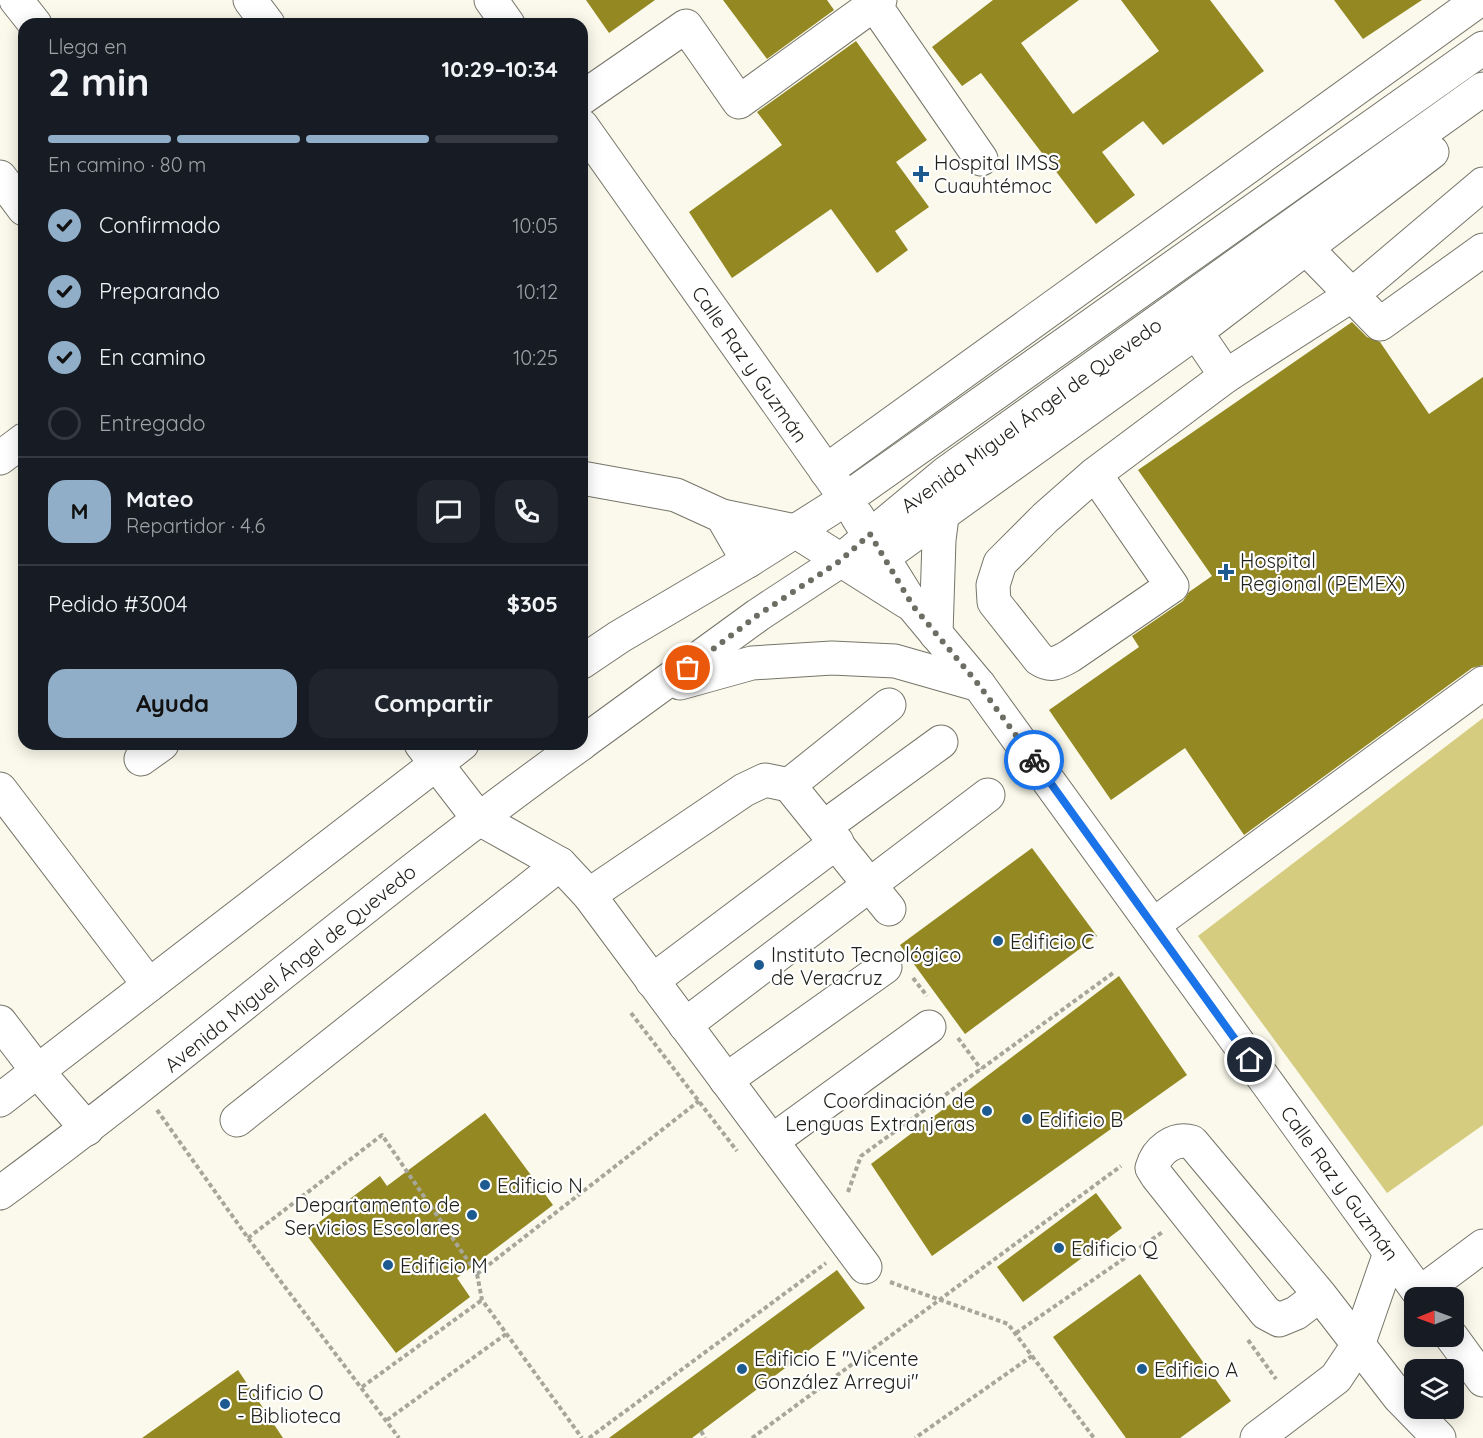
<!DOCTYPE html>
<html lang="es">
<head>
<meta charset="utf-8">
<style>
	:root { --surface:#171b24; --page:#20242c; --text:#f1f3f6; --muted:#9ea1a6; --line:#363941; --accent:#91aec8 }
	body { margin:0; font-family:Quicksand,sans-serif; background:var(--page); color:var(--text); height:100vh; display:flex; flex-direction:column; font-size:22px; white-space:nowrap }
	* { box-sizing:border-box; margin:0 }
	p { font-size:20px; color:var(--muted) }
	.icon { flex:none; width:33px; height:33px; fill:none; stroke:currentColor; stroke-width:2; stroke-linecap:round; stroke-linejoin:round }
	.map { position:relative; flex:1; overflow:hidden }
	.details { position:absolute; left:18px; top:18px; width:570px; height:732px; display:flex; flex-direction:column; background:var(--surface); border-radius:18px; box-shadow:0 3px 15px #0003 }
	.details>* { flex:none }
	.needle { width:39px; rotate:269deg }
	.controls { position:absolute; left:1404px; top:1287px; display:grid; gap:12px }
	.controls a { display:grid; place-items:center; width:60px; height:60px; border-radius:12px; background:var(--surface); box-shadow:0 3px 15px #0003; font-size:30px }
	.pin { position:absolute; display:grid; place-items:center; width:51px; height:51px; color:#fff; margin:-26px; border:3px solid #fff; border-radius:50%; box-shadow:0 2px 6px #0007 }
	.courier { position:absolute; display:grid; place-items:center; width:60px; height:60px; margin:-30px; border:4px solid #1a73e8; border-radius:50%; background:#fff; color:#222; box-shadow:0 2px 8px #0007 }
	.summary em { font-style:normal; font-weight:700 }
	.summary div { display:flex; flex-direction:column-reverse }
	.summary { display:flex; align-items:center; justify-content:space-between; height:102px; padding:0 30px }
	h1 { font-size:39px; font-weight:700; line-height:45px }
	.bar { display:grid; grid-template-columns:repeat(4,1fr); gap:9px 6px; align-content:center; height:72px; padding:0 30px }
	.bar i { height:8px; border-radius:4px; background:var(--line) }
	.bar .current { background:var(--accent) }
	.bar p { grid-column:span 4 }
	.line { display:flex; align-items:center; gap:15px; padding:0 30px; border-top:2px solid var(--line) }
	.line div { flex:1 }
	.round { display:grid; place-items:center; flex:none; width:63px; height:63px; border-radius:18px; background:var(--page) }
	ol { padding:0 30px; list-style:none }
	li { display:flex; align-items:center; gap:18px; height:66px }
	li p { margin-inline-start:auto }
	li .icon { padding:6px; border-radius:50%; background:var(--accent); color:#111; stroke-width:4 }
	li:last-child { color:var(--muted) }
	li i { width:33px; height:33px; border:3px solid var(--line); border-radius:50% }
	.primary-button { display:flex; gap:12px; margin-top:auto; padding:12px 30px }
	.primary-button a { flex:1; height:69px; border-radius:18px; background:var(--accent); color:#111; font-size:24px; font-weight:700; line-height:69px; text-align:center }
	.primary-button a+a { background:var(--page); color:var(--text) }
	.map>svg:first-child { display:block }
	.green { fill:#d5cc80 }
	.building { fill:#948822 }
	.lines { fill:none; stroke-linecap:round; stroke-linejoin:round }
	.minor-casing { stroke:#76756a; stroke-width:35 }
	.major-casing { stroke:#76756a; stroke-width:35 }
	.path { stroke:#a6a69b; stroke-width:4; stroke-dasharray:4.5 3; stroke-linecap:butt }
	.minor { stroke:#fff; stroke-width:33 }
	.major { stroke:#fff; stroke-width:33 }
	.done { stroke:#6d6d64; stroke-width:6; stroke-dasharray:0 10.8 }
	.route { stroke:#1a73e8; stroke-width:8 }
	.poi-dot { fill:#1c5a90; stroke:#fff; stroke-width:2 }
	.labels { text-anchor:middle; dominant-baseline:central; stroke-width:4.5; stroke-linejoin:round; paint-order:stroke }
	.poi-label { font-size:20px; fill:#21211c; stroke:#fff; text-anchor:start }
	.street-label { font-size:20px; fill:#21211c; stroke:#fff }
</style>
</head>
<body>
<div class="map">
<svg width="1483" height="1438" viewBox="0 0 1483 1438">
	<rect width="100%" height="100%" fill="#faf9eb"/>
	<path class="green" d="M1483,718V1125L1387,1193L1198,936Z"/>
	<g class="building">
		<path d="M586,0H655L609,33Z"/>
		<path d="M723,0H827L834,10L767,59Z"/>
		<path d="M993,0H1079L1021,43L1073,114L1159,51L1121,0H1210L1264,71L1163,145L1143,121L1102,152L1135,195L1096,224L981,73L962,86L932,47Z"/>
		<path d="M1334,0H1422L1363,39Z"/>
		<path d="M856,41L927,140L896,162L929,207L895,231L908,250L877,273L831,209L732,278L689,212L782,145L757,112Z"/>
		<path d="M1352,322L1367,337L1380,342L1429,414L1483,377V665L1472,668L1244,835L1185,748L1111,800L1049,710L1139,647L1132,636L1183,601L1189,592L1212,576L1138,470Z"/>
		<path d="M1032,848L1097,936L965,1034L900,945Z"/>
		<path d="M1119,976L1187,1075L932,1256L871,1164Z"/>
		<path d="M485,1113L553,1205L457,1278L470,1297L396,1353L305,1233L380,1176L387,1186Z"/>
		<path d="M1096,1193L1122,1228L1023,1302L997,1267Z"/>
		<path d="M837,1270L865,1308L692,1438H609Z"/>
		<path d="M1140,1274L1231,1401L1180,1438H1126L1053,1337Z"/>
		<path d="M238,1370L283,1438H142Z"/>
	</g>
	<g class="lines">
		<defs>
			<g id="minor">
				<path d="M16,0L35,24"/>
				<path d="M250,0L268,24"/>
				<path d="M491,0L508,24"/>
				<path d="M874,4L981,159"/>
				<path d="M582,98L686,26L739,102L880,0"/>
				<path d="M582,126L846,499"/>
				<path d="M0,177L24,209"/>
				<path d="M1306,248L1380,324L1483,250"/>
				<path d="M1226,376L1352,295L1483,184"/>
				<path d="M0,458L24,440"/>
				<path d="M1095,474L1172,586L1070,656C1058,663 1051,667 1039,659L994,602L993,585L1000,563L1045,518L1095,474L1226,376L1196,332"/>
				<path d="M582,478L676,495L722,516L748,561"/>
				<path d="M722,516L795,531"/>
				<path d="M421,744L478,818L560,864L589,895L865,1267"/>
				<path d="M141,759L162,744"/>
				<path d="M789,785L889,705"/>
				<path d="M0,789L149,985"/>
				<path d="M824,827L941,742"/>
				<path d="M589,895L744,790L765,780L789,785L889,909"/>
				<path d="M1153,925L1483,683"/>
				<path d="M652,981L837,842"/>
				<path d="M0,1022L39,1073L87,1129"/>
				<path d="M685,1025L988,795"/>
				<path d="M726,1080L885,967"/>
				<path d="M237,1120L560,864"/>
				<path d="M772,1141L929,1027"/>
				<path d="M1420,1293L1483,1246"/>
				<path d="M1320,1295L1296,1313L1279,1320L1266,1313L1157,1176L1152,1168C1157,1150 1174,1137 1192,1142L1320,1295L1399,1397L1439,1438"/>
				<path d="M1257,1438L1336,1378L1358,1345L1390,1253"/>
			</g>
			<g id="major">
				<path d="M826,471L1479,0"/>
				<path d="M857,516L913,606L979,685L1423,1298"/>
				<path d="M795,531L907,602"/>
				<path d="M883,557L1196,332L1432,152"/>
				<path d="M936,634L939,540L944,501"/>
				<path d="M582,662L619,637L748,561L846,499L1483,48"/>
				<path d="M680,683L752,663L832,658L895,661L979,685"/>
				<path d="M582,743L758,615L840,561L946,473L1483,89"/>
				<path d="M0,1100L462,744"/>
				<path d="M0,1193C197,1048 382,886 581,744"/>
				<path d="M1451,1336L1483,1380"/>
			</g>
		</defs>
		<use href="#minor" class="minor-casing"/>
		<use href="#major" class="major-casing"/>
		<g class="path">
			<path d="M913,978L927,996"/>
			<path d="M631,1013L737,1151"/>
			<path d="M958,1038L981,1069"/>
			<path d="M157,1110L248,1238L399,1438"/>
			<path d="M848,1192L861,1156L1113,973"/>
			<path d="M248,1238L382,1135L477,1274L482,1300L582,1438"/>
			<path d="M477,1274L699,1101"/>
			<path d="M890,1282L1008,1324L1032,1356L915,1438"/>
			<path d="M1016,1333L1164,1231"/>
			<path d="M1248,1340L1276,1379"/>
			<path d="M1032,1356L1094,1438"/>
			<path d="M362,1387L482,1300"/>
			<path d="M387,1420L506,1334"/>
			<path d="M701,1431L705,1438"/>
			<path d="M589,1438L826,1263"/>
			<path d="M752,1438L1121,1166"/>
		</g>
		<use href="#minor" class="minor"/>
		<use href="#major" class="major"/>
	</g>
	<g class="lines">
		<path class="done" d="M688,668L758,615L840,561L870,534L913,606L979,685L1034,760"/>
		<path class="route" d="M1034,760L1250,1060"/>
	</g>
	<g class="poi-dot">
		<path d="M918 165h6v6h6v6h-6v6h-6v-6h-6v-6h6z"/>
		<path d="M1223 563h6v6h6v6h-6v6h-6v-6h-6v-6h6z"/>
		<circle cx="998" cy="941" r="6"/>
		<circle cx="759" cy="965" r="6"/>
		<circle cx="987" cy="1111" r="6"/>
		<circle cx="1027" cy="1119" r="6"/>
		<circle cx="485" cy="1185" r="6"/>
		<circle cx="472" cy="1215" r="6"/>
		<circle cx="1059" cy="1248" r="6"/>
		<circle cx="388" cy="1265" r="6"/>
		<circle cx="742" cy="1369" r="6"/>
		<circle cx="1142" cy="1369" r="6"/>
		<circle cx="225" cy="1404" r="6"/>
	</g>
	<g class="labels">
		<g class="poi-label">
			<text x="934" y="162">Hospital IMSS<tspan x="934" dy="23">Cuauhtémoc</tspan></text>
			<text x="1240" y="560">Hospital<tspan x="1240" dy="23">Regional (PEMEX)</tspan></text>
			<text x="1010" y="941">Edificio C</text>
			<text x="771" y="954">Instituto Tecnológico<tspan x="771" dy="23">de Veracruz</tspan></text>
			<text x="975" y="1100" text-anchor="end">Coordinación de<tspan x="975" dy="23">Lenguas Extranjeras</tspan></text>
			<text x="1039" y="1119">Edificio B</text>
			<text x="497" y="1185">Edificio N</text>
			<text x="460" y="1204" text-anchor="end">Departamento de<tspan x="460" dy="23">Servicios Escolares</tspan></text>
			<text x="1071" y="1248">Edificio Q</text>
			<text x="400" y="1265">Edificio M</text>
			<text x="754" y="1358">Edificio E "Vicente<tspan x="754" dy="23">González Arregui"</tspan></text>
			<text x="1154" y="1369">Edificio A</text>
			<text x="237" y="1392">Edificio O<tspan x="237" dy="23">- Biblioteca</tspan></text>
		</g>
		<g class="street-label">
			<text transform="translate(750 364) rotate(55)">Calle Raz y Guzmán</text>
			<text transform="translate(1031 415) rotate(-36)">Avenida Miguel Ángel de Quevedo</text>
			<text transform="translate(290 968) rotate(-39)">Avenida Miguel Ángel de Quevedo</text>
			<text transform="translate(1340 1183) rotate(54)">Calle Raz y Guzmán</text>
		</g>
	</g>
</svg>
<div class="controls">
<a><svg class="needle" viewBox="-14 -14 28 28"><path d="M0-13l5 13h-10z" fill="#e53935"/><path d="M0 13l5-13h-10z" fill="#9ea1a6"/></svg></a>
<a><svg class="icon" aria-label="layers" viewBox="0 0 24 24"><path d="M12 4l9 5-9 5-9-5zM3 14l9 5 9-5"/></svg></a>
</div>
<div class="pin" style="left:688px;top:668px;background:#ea580c"><svg class="icon" aria-label="bag" viewBox="0 0 24 24"><path d="M5 8h14l-1 12H6zM9 8a3 3 0 0 1 6 0"/></svg></div>
<div class="pin" style="left:1250px;top:1060px;background:#1f2937"><svg class="icon" aria-label="home" viewBox="0 0 24 24"><path d="M3 11l9-7 9 7M6 9v11h12V9"/></svg></div>
<div class="courier" style="left:1034px;top:760px"><svg class="icon" aria-label="bike" viewBox="0 0 24 24"><circle cx="6" cy="16" r="4"/><circle cx="18" cy="16" r="4"/><path d="M6 16l4-8h5l3 8M10 8l3 8H6M13 5h3"/></svg></div>
<section class="details">
<div class="summary"><div><h1>2 min</h1><p>Llega en</p></div><em>10:29–10:34</em></div>
<div class="bar"><i class="current"></i><i class="current"></i><i class="current"></i><i></i><p>En camino · 80 m</p></div>
<ol>
<li><svg class="icon" aria-label="check" viewBox="0 0 24 24"><path d="M5 12l5 5 9-10"/></svg>Confirmado<p>10:05</p></li>
<li><svg class="icon" aria-label="check" viewBox="0 0 24 24"><path d="M5 12l5 5 9-10"/></svg>Preparando<p>10:12</p></li>
<li><svg class="icon" aria-label="check" viewBox="0 0 24 24"><path d="M5 12l5 5 9-10"/></svg>En camino<p>10:25</p></li>
<li><i></i>Entregado</li>
</ol>
<div class="line" style="height:108px"><b class="round" style="background:var(--accent);color:#111">M</b><div><b>Mateo</b><p>Repartidor · 4.6</p></div><a class="round"><svg class="icon" aria-label="chat" viewBox="0 0 24 24"><path d="M4 5h16v11H9l-5 4z"/></svg></a><a class="round"><svg class="icon" aria-label="phone" viewBox="0 0 24 24"><path d="M5 4h4l2 5-3 2q2 4 5 5l2-3 5 2v4C11 20 4 13 5 4z"/></svg></a></div>
<div class="line" style="height:78px"><div>Pedido #3004</div><b>$305</b></div>
<div class="primary-button"><a>Ayuda</a><a>Compartir</a></div>
</section>
</div>
</body>
</html>
